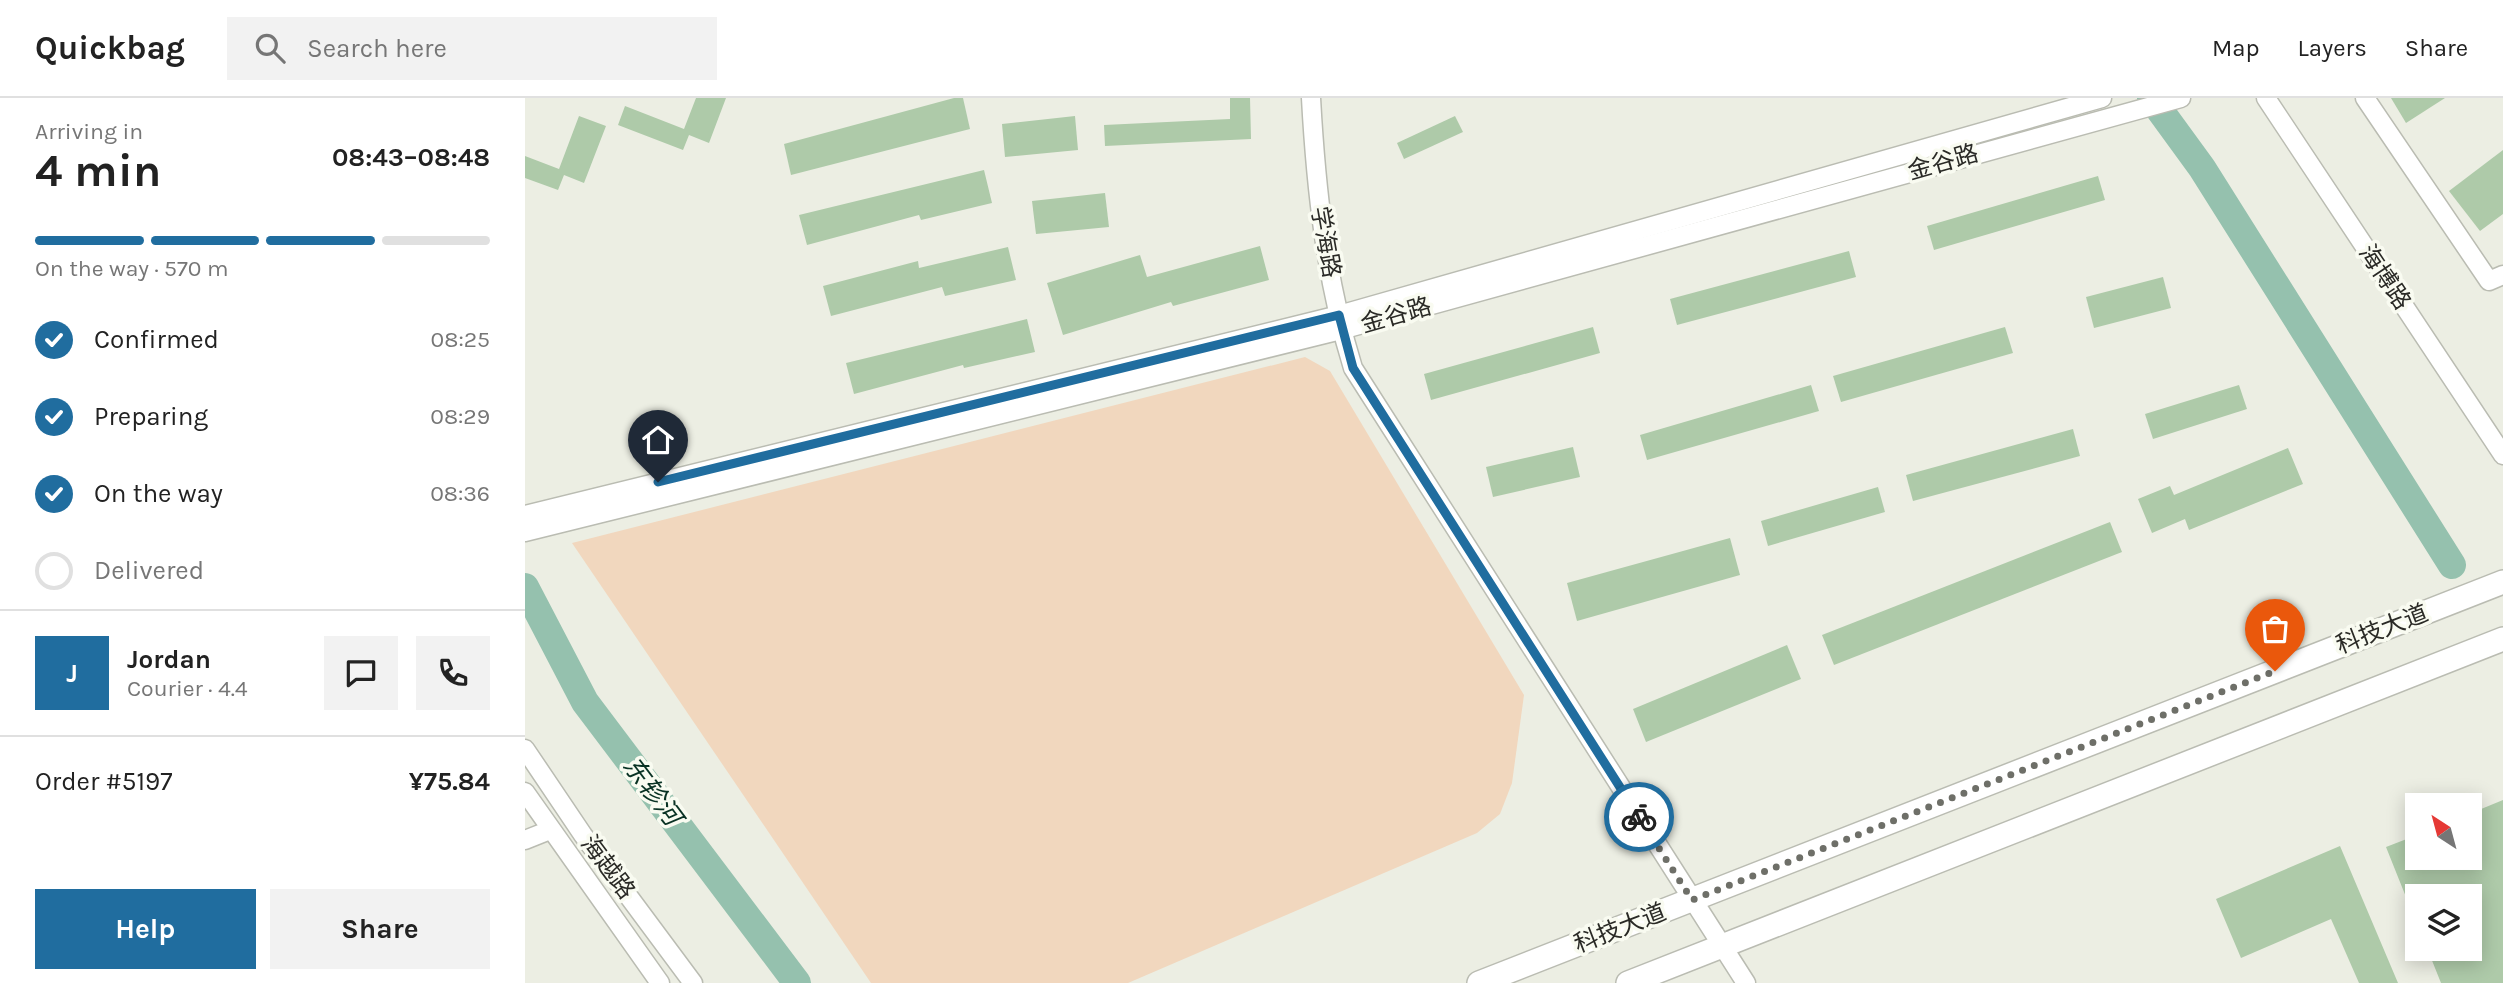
<!DOCTYPE html>
<html lang="en">
<head>
<meta charset="utf-8">
<style>
	:root { --surface:#fff; --page:#f2f2f2; --text:#222; --muted:#767676; --line:#e0e0e0; --accent:#206d9f }
	body { margin:0; font-family:Karla,"Noto Sans SC",sans-serif; background:var(--page); color:var(--text); height:100vh; display:flex; flex-direction:column; font-size:26px; white-space:nowrap }
	* { box-sizing:border-box; margin:0 }
	p { font-size:23px; color:var(--muted) }
	.icon { flex:none; width:38px; height:38px; fill:none; stroke:currentColor; stroke-width:2; stroke-linecap:round; stroke-linejoin:round }
	.map { position:relative; flex:1; overflow:hidden }
	.side { display:flex; flex-direction:column; background:var(--surface); width:525px }
	.side>* { flex:none }
	.needle { width:46px; rotate:324deg }
	.tools { position:absolute; left:1880px; top:695px; display:grid; gap:14px }
	.tools a { display:grid; place-items:center; width:77px; height:77px; border-radius:0px; background:var(--surface); box-shadow:0 4px 18px #0003; font-size:35px }
	.pin { position:absolute; display:grid; place-items:center; width:60px; height:60px; color:#fff; margin:-72px -30px; border-radius:50% 50% 50% 0; rotate:-45deg; box-shadow:0 0 7px #0007 }
	.pin .icon { rotate:45deg }
	.courier { position:absolute; display:grid; place-items:center; width:70px; height:70px; margin:-35px; border:5px solid #206d9f; border-radius:50%; background:#fff; color:#222; box-shadow:0 2px 9px #0007 }
	.head em { font-style:normal; font-weight:700 }
	.head div { display:flex; flex-direction:column-reverse }
	.head { display:flex; align-items:center; justify-content:space-between; height:119px; padding:0 35px }
	h1 { font-size:46px; font-weight:700; line-height:52px }
	.bar { display:grid; grid-template-columns:repeat(4,1fr); gap:10px 7px; align-content:center; height:84px; padding:0 35px }
	.bar i { height:9px; border-radius:5px; background:var(--line) }
	.bar .selected { background:var(--accent) }
	.bar p { grid-column:span 4 }
	.line { display:flex; align-items:center; gap:18px; padding:0 35px; border-top:2px solid var(--line) }
	.line div { flex:1 }
	.round { display:grid; place-items:center; flex:none; width:74px; height:74px; border-radius:0px; background:var(--page) }
	ol { padding:0 35px; list-style:none }
	li { display:flex; align-items:center; gap:21px; height:77px }
	li p { margin-inline-start:auto }
	li .icon { padding:7px; border-radius:50%; background:var(--accent); color:#fff; stroke-width:4 }
	li:last-child { color:var(--muted) }
	li i { width:38px; height:38px; border:4px solid var(--line); border-radius:50% }
	.action { display:flex; gap:14px; margin-top:auto; padding:14px 35px }
	.action a { flex:1; height:80px; border-radius:0px; background:var(--accent); color:#fff; font-size:28px; font-weight:700; line-height:80px; text-align:center }
	.action a+a { background:var(--page); color:var(--text) }
	header { display:flex; align-items:center; gap:42px; box-sizing:border-box; height:98px; padding:0 35px; background:var(--surface); border-bottom:2px solid var(--line) }
	header strong { font-size:33px }
	nav { display:flex; gap:38px; margin-inline-start:auto; font-size:24px }
	.search { width:490px; height:63px; background:var(--page); display:flex; align-items:center; gap:18px; box-sizing:border-box; padding:0 24px; border-radius:0px; color:var(--muted); font-size:26px }
	main { display:flex; flex:1; min-height:0 }
	.map>svg:first-child { display:block }
	.green { fill:#f1d7be }
	.lines { fill:none; stroke-linecap:round; stroke-linejoin:round }
	.river { stroke:#95c1ae; stroke-width:28 }
	.building { fill:#aecaa9 }
	.minor-casing { stroke:#babcb2; stroke-width:21 }
	.major-casing { stroke:#babcb2; stroke-width:26 }
	.minor { stroke:#fff; stroke-width:18 }
	.major { stroke:#fff; stroke-width:23 }
	.done { stroke:#6e6f68; stroke-width:7; stroke-dasharray:0 12.6 }
	.route { stroke:#206d9f; stroke-width:9 }
	.labels { text-anchor:middle; dominant-baseline:central; stroke-width:7; stroke-linejoin:round; paint-order:stroke }
	.street-label { font-size:24px; fill:#2a2a26; stroke:#f9fbf1 }
	.water-label { font-size:26px; font-style:italic; fill:#093224; stroke:#f9fbf1 }
</style>
</head>
<body>
<header>
<strong>Quickbag</strong>
<div class="search"><svg class="icon" aria-label="search" viewBox="0 0 24 24"><circle cx="10" cy="10" r="6"/><path d="M15 15l6 6"/></svg>Search here</div>
<nav><a>Map</a><a>Layers</a><a>Share</a></nav>
</header>
<main>
<section class="side">
<div class="head"><div><h1>4 min</h1><p>Arriving in</p></div><em>08:43–08:48</em></div>
<div class="bar"><i class="selected"></i><i class="selected"></i><i class="selected"></i><i></i><p>On the way · 570 m</p></div>
<ol>
<li><svg class="icon" aria-label="check" viewBox="0 0 24 24"><path d="M5 12l5 5 9-10"/></svg>Confirmed<p>08:25</p></li>
<li><svg class="icon" aria-label="check" viewBox="0 0 24 24"><path d="M5 12l5 5 9-10"/></svg>Preparing<p>08:29</p></li>
<li><svg class="icon" aria-label="check" viewBox="0 0 24 24"><path d="M5 12l5 5 9-10"/></svg>On the way<p>08:36</p></li>
<li><i></i>Delivered</li>
</ol>
<div class="line" style="height:126px"><b class="round" style="background:var(--accent);color:#fff">J</b><div><b>Jordan</b><p>Courier · 4.4</p></div><a class="round"><svg class="icon" aria-label="chat" viewBox="0 0 24 24"><path d="M4 5h16v11H9l-5 4z"/></svg></a><a class="round"><svg class="icon" aria-label="phone" viewBox="0 0 24 24"><path d="M5 4h4l2 5-3 2q2 4 5 5l2-3 5 2v4C11 20 4 13 5 4z"/></svg></a></div>
<div class="line" style="height:91px"><div>Order #5197</div><b>¥75.84</b></div>
<div class="action"><a>Help</a><a>Share</a></div>
</section>
<div class="map">
<svg width="1978" height="885" viewBox="0 0 1978 885">
	<rect width="100%" height="100%" fill="#eceee3"/>
	<path class="green" d="M780,259L805,273L999,597L987,685L975,716L952,735L603,885H346L47,445Z"/>
	<g class="lines">
		<g class="river">
			<path d="M1626,0L1677,70L1927,467"/>
			<path d="M0,489L60,604L272,885"/>
		</g>
	</g>
	<g class="building">
		<path d="M171,0H201L184,45L164,37L158,52L93,27L100,8L159,31Z"/>
		<path d="M429,0H438L445,31L266,77L259,46Z"/>
		<path d="M705,0H725L726,41L580,48L579,27L705,21Z"/>
		<path d="M1866,0H1920L1881,25Z"/>
		<path d="M54,18L81,28L59,85L39,77L33,92L0,80V58L34,71Z"/>
		<path d="M550,18L553,52L480,59L477,26Z"/>
		<path d="M930,18L938,34L879,61L872,45Z"/>
		<path d="M1978,52V116L1955,133L1924,93Z"/>
		<path d="M459,72L467,105L396,122L394,117L282,147L274,117Z"/>
		<path d="M1573,78L1580,102L1409,152L1402,128Z"/>
		<path d="M580,95L584,129L511,136L507,103Z"/>
		<path d="M735,148L744,182L648,208L646,204L538,237L522,185L615,157L622,179Z"/>
		<path d="M483,149L491,182L420,198L417,189L306,218L298,188L393,163L394,170Z"/>
		<path d="M1324,153L1331,179L1152,227L1145,201Z"/>
		<path d="M1638,179L1646,210L1569,230L1561,199Z"/>
		<path d="M502,221L510,254L439,270L438,267L329,296L321,265Z"/>
		<path d="M1068,229L1075,255L906,302L899,276Z"/>
		<path d="M1480,229L1488,255L1316,304L1308,278Z"/>
		<path d="M1286,287L1294,313L1122,362L1115,337Z"/>
		<path d="M1714,287L1722,311L1628,341L1620,316Z"/>
		<path d="M1548,331L1555,358L1388,403L1381,377Z"/>
		<path d="M1048,349L1055,379L968,399L961,369Z"/>
		<path d="M1763,350L1778,386L1664,432L1660,421L1627,435L1613,401L1645,388L1649,397Z"/>
		<path d="M1353,389L1360,414L1243,448L1236,423Z"/>
		<path d="M1585,424L1597,454L1309,567L1297,537Z"/>
		<path d="M1205,440L1215,477L1052,523L1042,485Z"/>
		<path d="M1262,547L1276,581L1121,644L1108,611Z"/>
		<path d="M1978,702V885H1916L1902,850H1944V798H1892L1891,824L1861,749L1892,737V760H1944V716Z"/>
		<path d="M1815,748L1873,885H1834L1806,821L1716,860L1691,801Z"/>
	</g>
	<g class="lines">
		<defs>
			<g id="minor">
				<path d="M786,0C791,91 801,183 828,270L1221,885"/>
				<path d="M1741,0L1978,357"/>
				<path d="M1840,0L1964,183L1978,177"/>
				<path d="M0,417L814,217L1577,0"/>
				<path d="M0,434L816,232L1656,0"/>
				<path d="M0,651L58,737L168,885"/>
				<path d="M0,694L135,885"/>
				<path d="M0,742L25,732"/>
			</g>
			<g id="major">
				<path d="M954,885L1978,484"/>
				<path d="M1103,885L1978,541"/>
			</g>
		</defs>
		<use href="#minor" class="minor-casing"/>
		<use href="#major" class="major-casing"/>
		<use href="#minor" class="minor"/>
		<use href="#major" class="major"/>
	</g>
	<g class="lines">
		<path class="done" d="M1114,719L1167,802L1750,573"/>
		<path class="route" d="M133,384L814,217L828,270L1114,719"/>
	</g>
	<g class="labels">
		<g class="street-label">
			<text transform="translate(1418 64) rotate(-16)">金谷路</text>
			<text transform="translate(801 144) rotate(80)">学海路</text>
			<text transform="translate(1860 179) rotate(56)">海博路</text>
			<text transform="translate(871 217) rotate(-16)">金谷路</text>
			<text transform="translate(1857 531) rotate(-21)">科技大道</text>
			<text transform="translate(83 769) rotate(53)">海越路</text>
			<text transform="translate(1095 830) rotate(-21)">科技大道</text>
		</g>
		<g class="water-label">
			<text transform="translate(127 693) rotate(53)">东轸河</text>
		</g>
	</g>
</svg>
<div class="tools">
<a><svg class="needle" viewBox="-14 -14 28 28"><path d="M0-13l5 13h-10z" fill="#e53935"/><path d="M0 13l5-13h-10z" fill="#767676"/></svg></a>
<a><svg class="icon" aria-label="layers" viewBox="0 0 24 24"><path d="M12 4l9 5-9 5-9-5zM3 14l9 5 9-5"/></svg></a>
</div>
<div class="pin" style="left:1750px;top:573px;background:#ea580c"><svg class="icon" aria-label="bag" viewBox="0 0 24 24"><path d="M5 8h14l-1 12H6zM9 8a3 3 0 0 1 6 0"/></svg></div>
<div class="pin" style="left:133px;top:384px;background:#1f2937"><svg class="icon" aria-label="home" viewBox="0 0 24 24"><path d="M3 11l9-7 9 7M6 9v11h12V9"/></svg></div>
<div class="courier" style="left:1114px;top:719px"><svg class="icon" aria-label="bike" viewBox="0 0 24 24"><circle cx="6" cy="16" r="4"/><circle cx="18" cy="16" r="4"/><path d="M6 16l4-8h5l3 8M10 8l3 8H6M13 5h3"/></svg></div>
</div>
</main>
</body>
</html>
